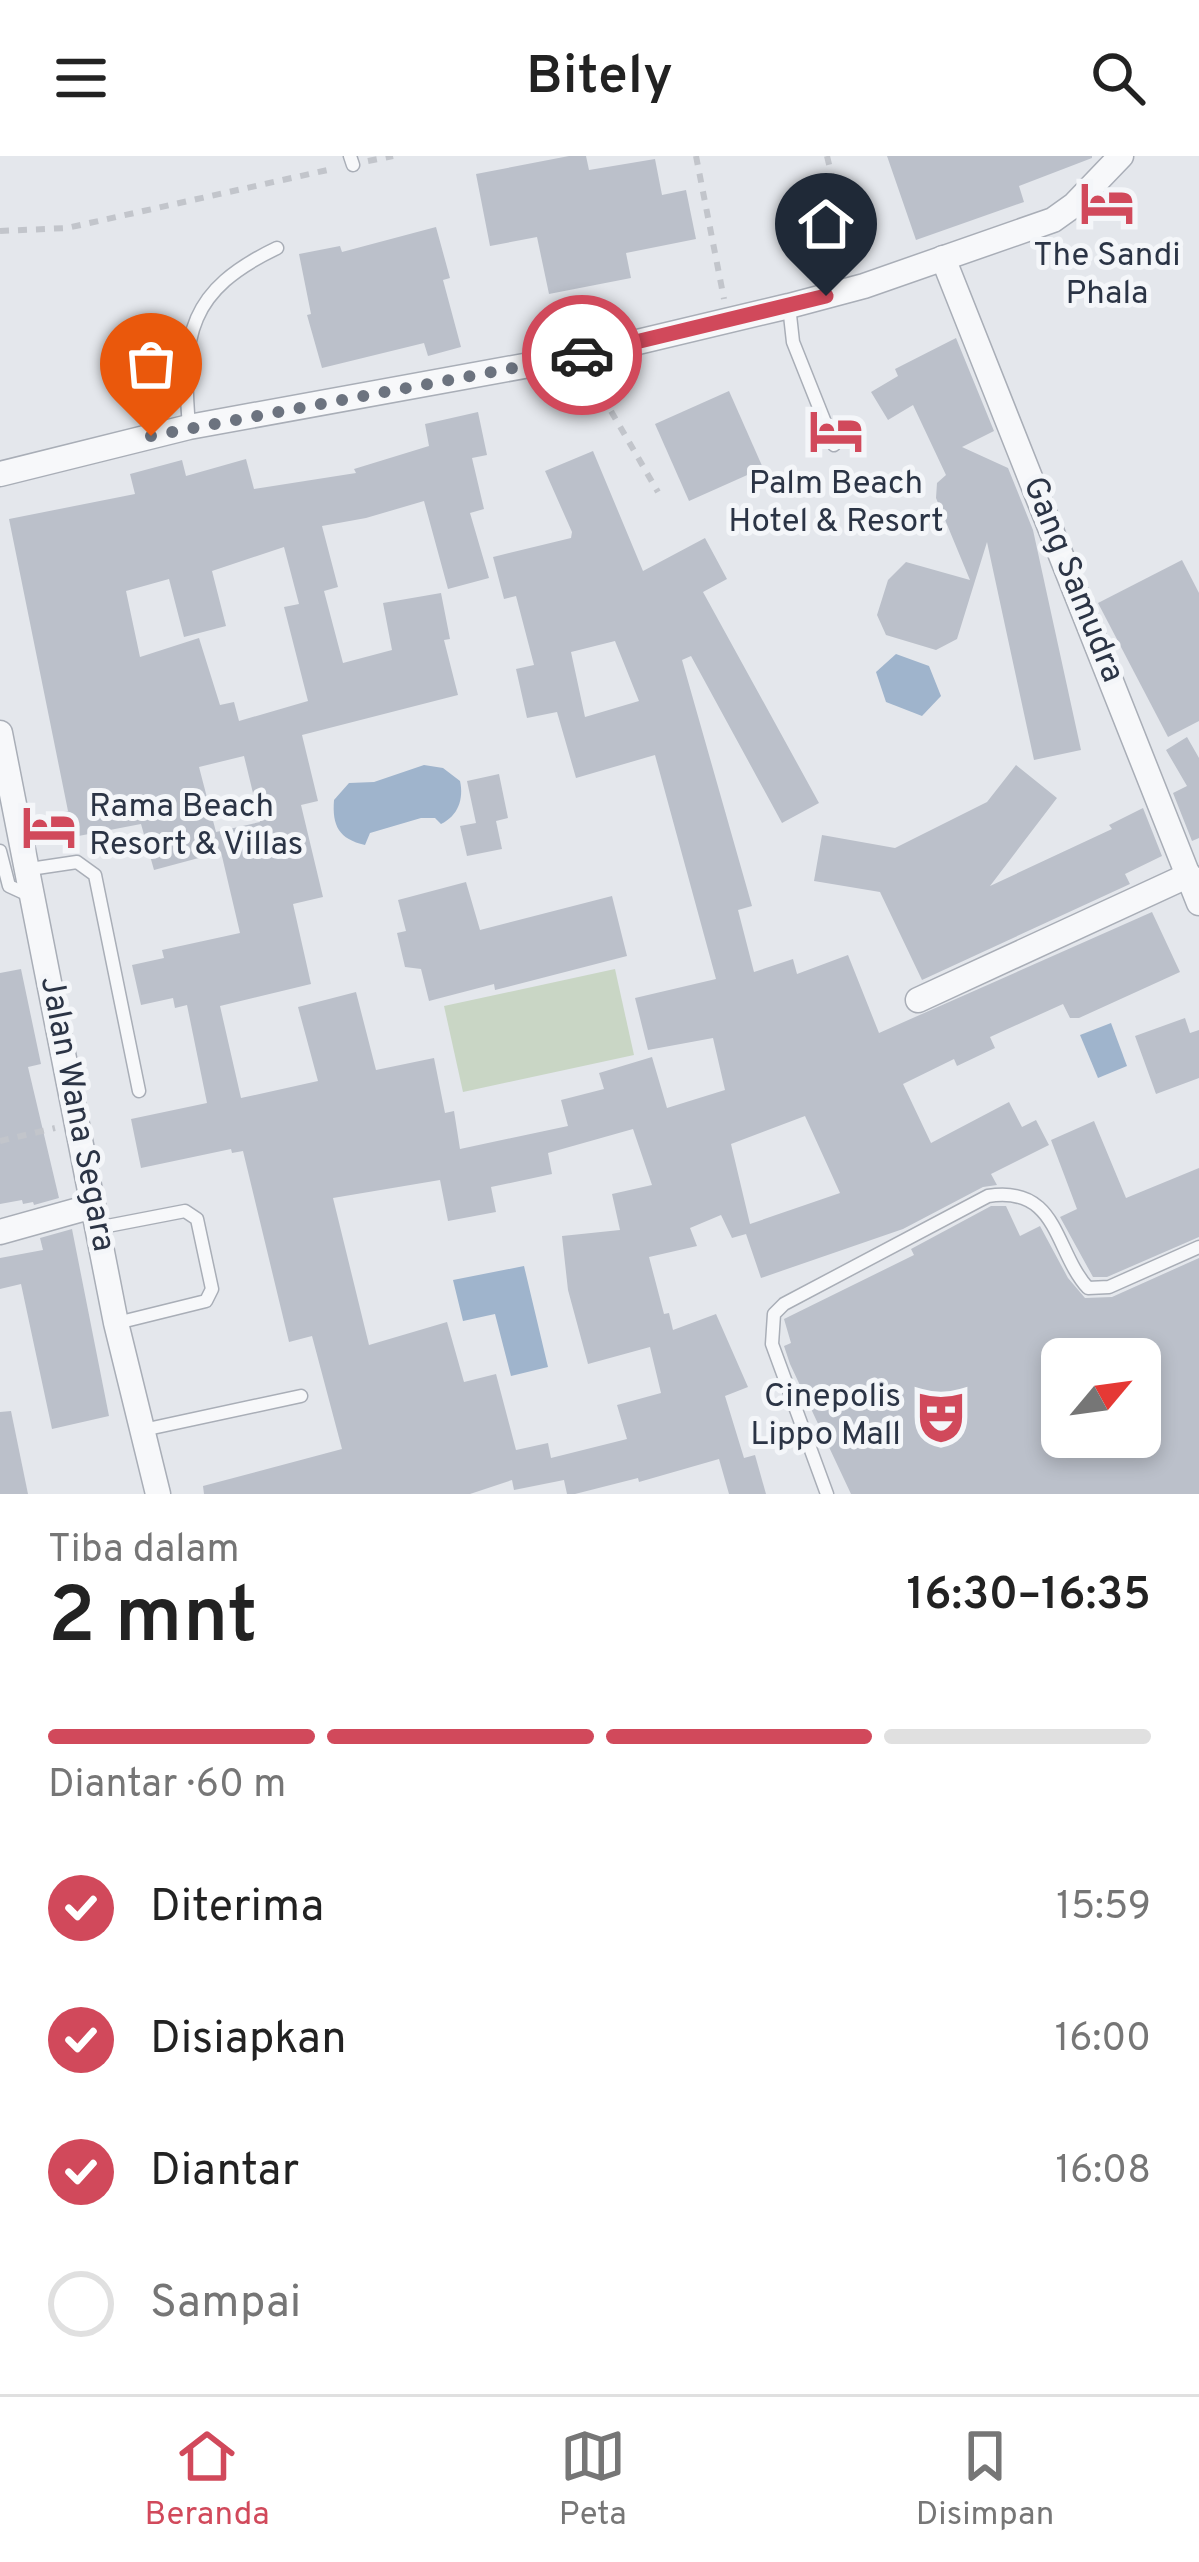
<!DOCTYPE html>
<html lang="id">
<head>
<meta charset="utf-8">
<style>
	:root { --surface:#fff; --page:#f2f2f2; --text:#222; --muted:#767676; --line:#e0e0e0; --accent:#d1495b }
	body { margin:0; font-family:Overpass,sans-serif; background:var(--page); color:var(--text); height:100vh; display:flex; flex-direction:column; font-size:45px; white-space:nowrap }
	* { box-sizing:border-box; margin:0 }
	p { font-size:39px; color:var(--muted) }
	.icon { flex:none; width:66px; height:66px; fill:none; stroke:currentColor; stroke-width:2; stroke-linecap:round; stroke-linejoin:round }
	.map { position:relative; height:1338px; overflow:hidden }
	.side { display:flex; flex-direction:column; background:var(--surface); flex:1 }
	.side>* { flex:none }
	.needle { width:78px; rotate:61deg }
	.tools { position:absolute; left:1041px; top:1182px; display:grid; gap:24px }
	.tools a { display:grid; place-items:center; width:120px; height:120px; border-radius:18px; background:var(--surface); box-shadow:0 6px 18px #0003; font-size:60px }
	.pin { position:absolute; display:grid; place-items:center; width:102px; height:102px; color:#fff; margin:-123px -51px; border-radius:50% 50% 50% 0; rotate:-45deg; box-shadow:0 0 12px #0007 }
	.pin .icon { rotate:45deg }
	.courier { position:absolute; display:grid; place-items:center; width:120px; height:120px; margin:-60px; border:9px solid #d1495b; border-radius:50%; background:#fff; color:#222; box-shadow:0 3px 15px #0007 }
	.overview em { font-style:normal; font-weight:600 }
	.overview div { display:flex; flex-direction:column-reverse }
	.overview { display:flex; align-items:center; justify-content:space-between; height:204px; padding:0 48px }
	h1 { font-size:78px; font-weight:600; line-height:90px }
	.bar { display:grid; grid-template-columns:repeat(4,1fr); gap:18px 12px; align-content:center; height:144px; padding:0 48px }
	.bar i { height:15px; border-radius:9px; background:var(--line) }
	.bar .active { background:var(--accent) }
	.bar p { grid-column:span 4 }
	ol { padding:0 48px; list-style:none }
	li { display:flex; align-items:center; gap:36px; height:132px }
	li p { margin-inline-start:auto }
	li .icon { padding:12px; border-radius:50%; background:var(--accent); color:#fff; stroke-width:4 }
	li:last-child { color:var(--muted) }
	li i { width:66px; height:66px; border:6px solid var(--line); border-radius:50% }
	header { display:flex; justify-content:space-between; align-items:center; height:156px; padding:0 48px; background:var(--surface); font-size:54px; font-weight:600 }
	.tabs { display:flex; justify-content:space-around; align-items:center; height:168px; border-top:3px solid var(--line); background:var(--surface); font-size:33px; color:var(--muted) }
	.tabs a { display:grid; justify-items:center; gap:6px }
	.tabs .active { color:var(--accent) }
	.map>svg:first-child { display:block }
	.green { fill:#c9d6c5 }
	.water { fill:#9fb4cc }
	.building { fill:#bbc0ca; fill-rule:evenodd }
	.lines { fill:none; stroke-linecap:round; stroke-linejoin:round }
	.service-casing { stroke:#a9aeb7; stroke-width:15 }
	.minor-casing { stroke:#a9aeb7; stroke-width:27 }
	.path { stroke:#c2c5cb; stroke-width:6; stroke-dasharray:9 9; stroke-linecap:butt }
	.service { stroke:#f7f8fa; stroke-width:12 }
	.minor { stroke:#f7f8fa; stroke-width:24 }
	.done { stroke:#6c737f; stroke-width:12; stroke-dasharray:0 21.6 }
	.route { stroke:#d1495b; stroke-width:15 }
	.labels { text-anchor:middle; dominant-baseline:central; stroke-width:10; stroke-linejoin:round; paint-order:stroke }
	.poi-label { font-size:33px; fill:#2b3445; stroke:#f4f6f9 }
	.street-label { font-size:33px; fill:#2b3445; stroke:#f4f6f9 }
</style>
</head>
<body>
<header><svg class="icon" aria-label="menu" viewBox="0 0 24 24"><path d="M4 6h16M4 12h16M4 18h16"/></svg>Bitely<svg class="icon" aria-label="search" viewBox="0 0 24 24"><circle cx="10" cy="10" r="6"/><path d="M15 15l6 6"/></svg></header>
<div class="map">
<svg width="1199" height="1338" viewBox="0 0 1199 1338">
	<rect width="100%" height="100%" fill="#e4e7ec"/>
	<path class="green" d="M615,813L634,899L463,936L444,850Z"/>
	<g class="water">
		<path d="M896,498L929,510L941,540L922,560L886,546L876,516Z"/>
		<path d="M424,609L443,612L460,625C464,643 458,660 441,668L435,662H421L370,677L365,689C339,683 332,670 334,644L349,627L374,626Z"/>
		<path d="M1111,867L1127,910L1098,922L1080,879Z"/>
		<path d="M524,1110L548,1211L511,1220L495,1158L463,1165L453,1124Z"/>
	</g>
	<g class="building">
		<path d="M569,0H586L589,14L655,3L662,39L686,34L696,83L626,97L631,122L549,138L537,81L490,90L476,18Z"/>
		<path d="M887,0H1092V2L1019,30L1024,46L916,84Z"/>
		<path d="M436,71L450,122L443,124L461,191L428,200L424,187L322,212L307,159L311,158L299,98L340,90L342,96Z"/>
		<path d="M956,182L994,275L962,291L1008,312L1033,374L1081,594L1034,604L987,386L957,483L936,494L886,479L877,459L888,424L906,406L970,424L936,342L937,327L946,319L913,249L888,264L871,236L898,220L895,213Z"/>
		<path d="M729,235L763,312L689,345L655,268Z"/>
		<path d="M478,256L487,299L472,302L484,353L470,357L489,422L448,433L424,345L366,362L322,370L338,431L324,435L343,507L392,494L383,447L441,437L450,483L444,484L458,539L302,579L318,645L301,649L323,741L293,748L311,828L220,850L241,942L318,925L298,851L356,836L376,914L434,902L445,957L454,955L460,993L568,970L561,944L604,933L599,917L652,901L667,952L725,934L713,882L648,894L635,842L716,823L655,599L576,622L557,556L527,562L516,513L534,509L516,440L504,443L493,401L571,382L572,376L545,315L593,295L643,415L705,382L727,423L703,436L819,647L782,667L691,500L682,504L752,750L738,754L754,816L793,803L797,818L848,799L879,877L1152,756L1180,816L1079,862H1070L1063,848L990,881L995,892L957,910L954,903L903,928L931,987L1009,946L1022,971L1036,964L1049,989L991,1018L997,1029L983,1031L903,1073L761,1122L746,1078L732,1082L721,1059L690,1072L697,1090L649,1101L664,1158L669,1157L673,1174L716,1158L748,1231L725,1240L744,1302L755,1299L766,1338H729L719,1303L639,1326L638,1322L575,1338H567L564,1324L514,1334L512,1324L470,1338H204L203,1330L342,1293L312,1180L289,1186L243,995L232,997L231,993L141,1012L131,963L207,947L187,849L175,852L173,842L141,849L132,809L164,802L162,794L240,777L221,696L154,714L141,668L68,682L63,656L68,655L9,363L135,338L130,318L182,304L186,320L246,303L254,333L356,317L354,313L429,290L425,268ZM284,391L299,448L284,451L308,545L239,565L234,546L220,549L199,482L140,501L126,435L169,423L184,481L226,470L212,415ZM615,485L639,545L585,561L571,496ZM244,600L260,666L216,676L199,611ZM805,960L840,1037L750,1068L731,988ZM633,973L652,1029L612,1038L620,1074L562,1080L568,1134L588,1208L650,1191L661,1237L617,1249L627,1283L551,1302L548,1287L516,1294L496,1218L464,1226L447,1166L369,1189L333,1042L440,1024L448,1065L496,1056L491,1031L552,1018L548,997Z"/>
		<path d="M1182,404L1199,437V565L1168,581L1098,447Z"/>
		<path d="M1187,581L1199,602V682L1192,685L1173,637L1187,630L1166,594Z"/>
		<path d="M1016,609L1057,642L990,730L1112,673L1109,669L1143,652L1162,700L1125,718L1130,728L922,824L880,736L814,725L822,679L895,692L987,646Z"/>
		<path d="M499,618L508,662L496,665L502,693L467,700L460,670L476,667L467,625Z"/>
		<path d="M466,726L480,774L612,740L627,800L495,834L494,828L429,845L421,813L405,811L397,777L406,775L398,744Z"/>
		<path d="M21,813L41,908L28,911L59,1042L34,1049L33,1046L23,1048L22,1044L0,1048V817Z"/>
		<path d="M1185,862L1190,877L1199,874V922L1156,938L1135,880Z"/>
		<path d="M1094,965L1126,1042L1199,1012V1081L1107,1121H1093L1060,1061L1077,1053L1051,984Z"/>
		<path d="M991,1050H1006L1020,1080L1040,1070L1068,1122L1085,1142L1112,1141L1199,1102V1338H851L790,1208L784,1190L791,1187L784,1163L914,1099L911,1093ZM1062,1203H1140V1281H1062Z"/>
		<path d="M72,1073L109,1260L52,1273L21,1128L0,1133V1102L43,1094L40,1082Z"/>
		<path d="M11,1255L28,1338H0V1256Z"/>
	</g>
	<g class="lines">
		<defs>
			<g id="service">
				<path d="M350,0L353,9"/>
				<path d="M789,150L793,186L834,289"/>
				<path d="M189,270C181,178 189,134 277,92"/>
				<path d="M0,695L9,730L35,742"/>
				<path d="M30,713L77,706L95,719L139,935"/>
				<path d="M97,1072L185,1055L197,1063L212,1133L206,1145L117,1167"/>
				<path d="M143,1274L301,1240"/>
				<path d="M827,1338L772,1188L774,1158L784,1148L988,1040C1059,1029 1054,1095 1088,1132L1109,1131L1199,1091"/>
			</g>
			<g id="minor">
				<path d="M943,102L1199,747"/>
				<path d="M0,318L189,271L579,200L789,150L864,130L1053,64L1074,49L1121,0"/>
				<path d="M0,577L116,1167L158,1338"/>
				<path d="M918,844L1189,719"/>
				<path d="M0,1076L93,1050"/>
			</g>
		</defs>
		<use href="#service" class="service-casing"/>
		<use href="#minor" class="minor-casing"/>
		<g class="path">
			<path d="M696,0L724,143"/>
			<path d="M827,0L840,54"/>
			<path d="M368,5L393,0"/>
			<path d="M0,75L67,72L332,13"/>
			<path d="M593,224L658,336"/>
			<path d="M0,985L55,972"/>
		</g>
		<use href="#service" class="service"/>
		<use href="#minor" class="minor"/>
	</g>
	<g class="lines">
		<path class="done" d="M151,280L582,199"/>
		<path class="route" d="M582,199L826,140"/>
	</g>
	<defs>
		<symbol id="hotel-bare" viewBox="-9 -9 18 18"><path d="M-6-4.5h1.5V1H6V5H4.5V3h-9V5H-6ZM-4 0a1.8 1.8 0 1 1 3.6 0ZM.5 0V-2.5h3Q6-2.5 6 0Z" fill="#d1495b" stroke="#f4f6f9" stroke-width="2.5" paint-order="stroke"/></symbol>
		<symbol id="theatre-bare" viewBox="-9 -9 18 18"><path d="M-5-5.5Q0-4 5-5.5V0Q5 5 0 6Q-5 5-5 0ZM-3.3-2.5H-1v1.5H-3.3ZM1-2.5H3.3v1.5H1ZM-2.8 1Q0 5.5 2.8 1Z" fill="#d1495b" stroke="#f4f6f9" stroke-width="2.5" paint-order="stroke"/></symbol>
	</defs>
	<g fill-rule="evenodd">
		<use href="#hotel-bare" x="1069" y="9" width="76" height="76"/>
		<use href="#hotel-bare" x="798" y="237" width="76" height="76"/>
		<use href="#hotel-bare" x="11" y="633" width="76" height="76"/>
		<use href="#theatre-bare" x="903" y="1223" width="76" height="76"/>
	</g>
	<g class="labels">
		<g class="poi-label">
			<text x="1107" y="101">The Sandi<tspan x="1107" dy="38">Phala</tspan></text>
			<text x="836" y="329">Palm Beach<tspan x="836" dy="38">Hotel &amp; Resort</tspan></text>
			<text x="89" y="652" text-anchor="start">Rama Beach<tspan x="89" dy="38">Resort &amp; Villas</tspan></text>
			<text x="901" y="1242" text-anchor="end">Cinepolis<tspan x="901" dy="38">Lippo Mall</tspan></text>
		</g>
		<g class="street-label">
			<text transform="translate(1072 424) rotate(68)">Gang Samudra</text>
			<text transform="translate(76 958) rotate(79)">Jalan Wana Segara</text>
		</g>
	</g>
</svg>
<div class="tools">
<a><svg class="needle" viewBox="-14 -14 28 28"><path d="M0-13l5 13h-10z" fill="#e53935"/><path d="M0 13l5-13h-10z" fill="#767676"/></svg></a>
</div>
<div class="pin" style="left:151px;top:280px;background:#ea580c"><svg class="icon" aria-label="bag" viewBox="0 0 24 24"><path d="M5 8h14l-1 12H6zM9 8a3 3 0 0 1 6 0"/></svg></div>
<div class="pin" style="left:826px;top:140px;background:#1f2937"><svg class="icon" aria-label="home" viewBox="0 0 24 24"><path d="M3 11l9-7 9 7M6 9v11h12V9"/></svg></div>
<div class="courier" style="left:582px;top:199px"><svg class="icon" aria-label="car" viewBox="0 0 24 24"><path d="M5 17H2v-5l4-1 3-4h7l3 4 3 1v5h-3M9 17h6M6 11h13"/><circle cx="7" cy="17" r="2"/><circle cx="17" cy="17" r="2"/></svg></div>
</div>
<section class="side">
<div class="overview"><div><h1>2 mnt</h1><p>Tiba dalam</p></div><em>16:30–16:35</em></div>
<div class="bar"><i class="active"></i><i class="active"></i><i class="active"></i><i></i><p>Diantar · 60 m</p></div>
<ol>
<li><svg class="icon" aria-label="check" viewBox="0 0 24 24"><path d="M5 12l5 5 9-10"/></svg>Diterima<p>15:59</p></li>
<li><svg class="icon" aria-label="check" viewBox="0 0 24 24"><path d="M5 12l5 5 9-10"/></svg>Disiapkan<p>16:00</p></li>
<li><svg class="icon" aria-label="check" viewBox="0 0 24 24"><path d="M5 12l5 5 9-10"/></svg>Diantar<p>16:08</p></li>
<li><i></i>Sampai</li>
</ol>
</section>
<nav class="tabs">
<a class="active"><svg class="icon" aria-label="home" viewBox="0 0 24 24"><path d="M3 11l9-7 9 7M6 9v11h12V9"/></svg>Beranda</a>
<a><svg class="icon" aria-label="map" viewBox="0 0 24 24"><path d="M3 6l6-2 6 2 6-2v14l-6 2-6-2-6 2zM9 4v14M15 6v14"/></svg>Peta</a>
<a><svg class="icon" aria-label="saved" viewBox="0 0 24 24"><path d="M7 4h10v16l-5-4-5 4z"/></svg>Disimpan</a>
</nav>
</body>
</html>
